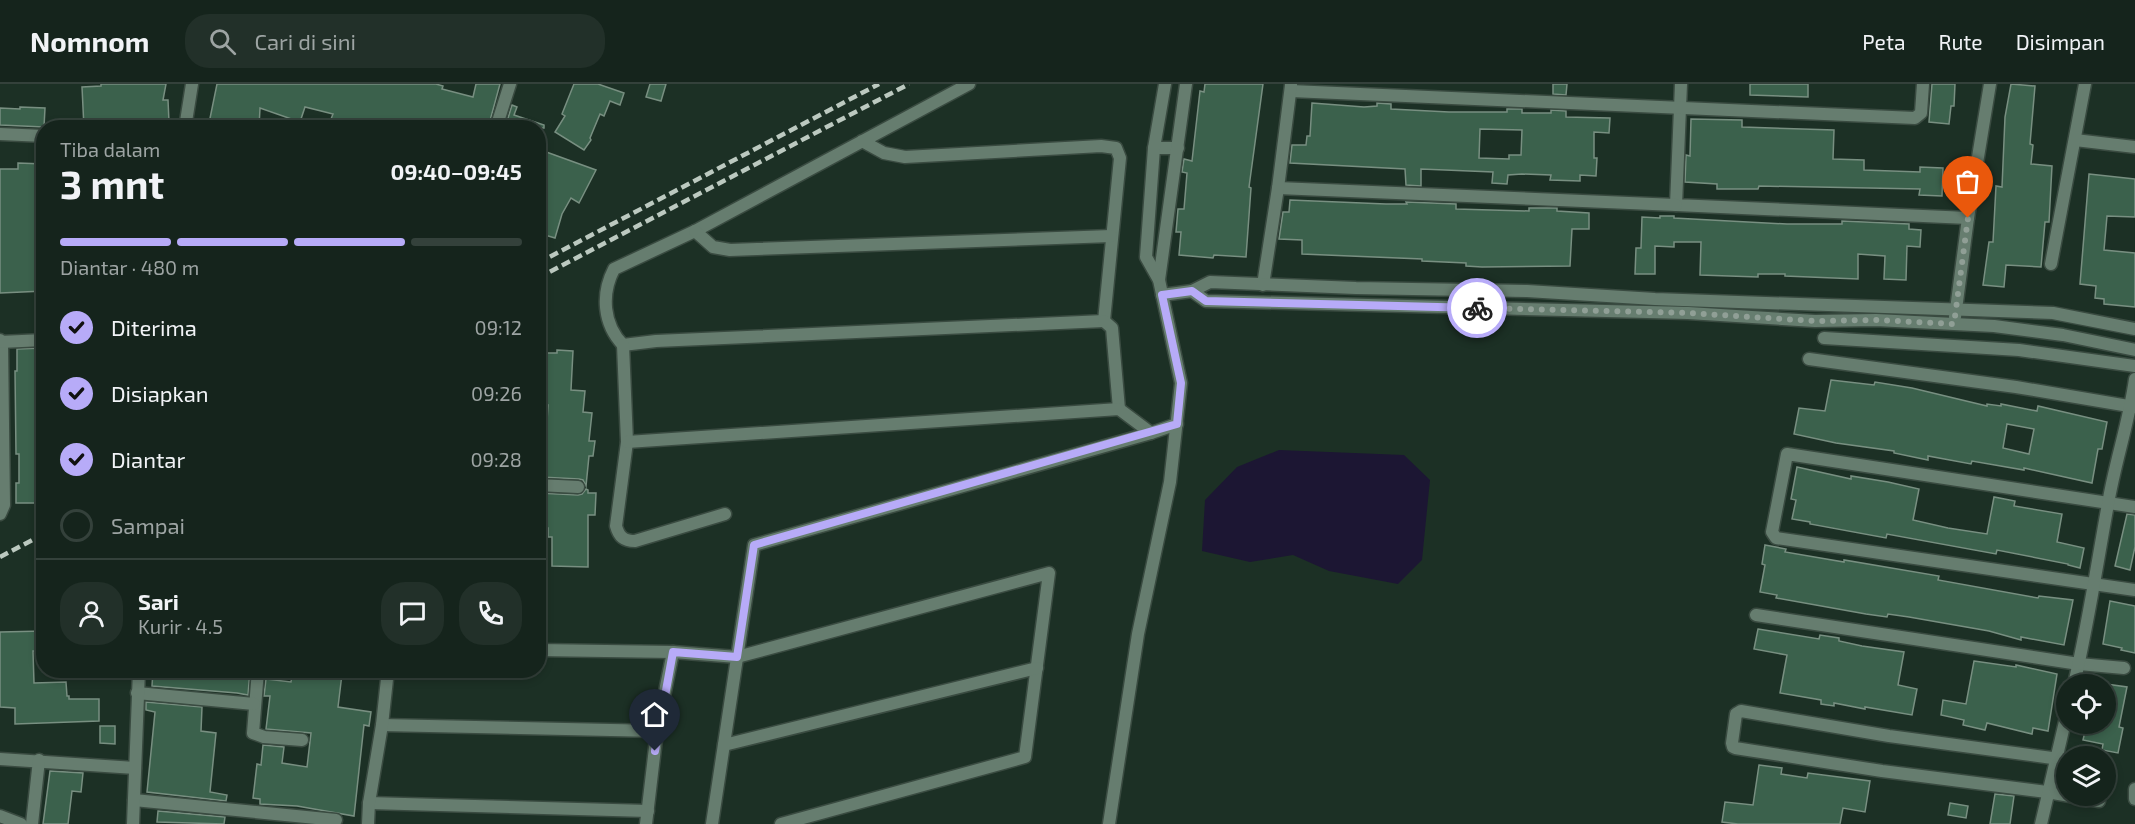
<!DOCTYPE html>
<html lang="id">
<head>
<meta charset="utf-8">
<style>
	:root { --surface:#15241c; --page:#223029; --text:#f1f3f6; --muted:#9da4a3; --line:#34413b; --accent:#b7abf8 }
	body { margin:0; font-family:"Exo 2",sans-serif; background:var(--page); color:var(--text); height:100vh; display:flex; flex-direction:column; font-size:22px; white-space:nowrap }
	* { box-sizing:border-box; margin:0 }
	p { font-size:20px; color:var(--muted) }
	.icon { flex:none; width:33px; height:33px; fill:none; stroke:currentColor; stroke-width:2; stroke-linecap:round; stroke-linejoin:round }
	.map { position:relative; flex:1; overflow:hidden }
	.side { position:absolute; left:36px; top:36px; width:510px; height:558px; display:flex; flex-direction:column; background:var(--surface); border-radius:24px; box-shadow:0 3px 9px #0003,0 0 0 2px var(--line) }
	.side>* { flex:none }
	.controls { position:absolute; left:2056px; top:590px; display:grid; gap:12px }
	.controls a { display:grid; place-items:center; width:60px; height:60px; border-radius:50%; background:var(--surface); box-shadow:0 3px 9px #0003,0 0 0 2px var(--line); font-size:30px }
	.pin { position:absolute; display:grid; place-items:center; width:51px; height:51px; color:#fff; margin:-62px -26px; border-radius:50% 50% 50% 0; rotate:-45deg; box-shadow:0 0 6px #0007 }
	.pin .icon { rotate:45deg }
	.courier { position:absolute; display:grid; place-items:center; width:60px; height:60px; margin:-30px; border:4px solid #b7abf8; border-radius:50%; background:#fff; color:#222; box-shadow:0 2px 8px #0007 }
	.overview em { font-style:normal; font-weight:700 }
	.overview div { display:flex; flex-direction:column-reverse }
	.overview { display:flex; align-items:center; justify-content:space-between; height:102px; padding:0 24px }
	h1 { font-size:39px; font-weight:700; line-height:45px }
	.bar { display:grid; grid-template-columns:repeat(4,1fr); gap:9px 6px; align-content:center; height:72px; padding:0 24px }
	.bar i { height:8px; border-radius:4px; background:var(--line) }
	.bar .on { background:var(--accent) }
	.bar p { grid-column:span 4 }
	.line { display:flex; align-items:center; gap:15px; padding:0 24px; border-top:2px solid var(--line) }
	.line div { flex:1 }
	.round { display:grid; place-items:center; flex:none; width:63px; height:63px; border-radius:24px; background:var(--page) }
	ol { padding:0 24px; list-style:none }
	li { display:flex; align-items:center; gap:18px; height:66px }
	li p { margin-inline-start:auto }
	li .icon { padding:6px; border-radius:50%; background:var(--accent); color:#111; stroke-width:4 }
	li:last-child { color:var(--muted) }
	li i { width:33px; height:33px; border:3px solid var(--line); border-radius:50% }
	header { display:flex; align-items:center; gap:36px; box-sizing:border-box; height:84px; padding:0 30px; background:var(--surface); border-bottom:2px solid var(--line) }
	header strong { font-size:28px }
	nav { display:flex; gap:33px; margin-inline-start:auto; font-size:21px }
	.search { width:420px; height:54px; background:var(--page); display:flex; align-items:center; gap:15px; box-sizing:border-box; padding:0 21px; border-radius:24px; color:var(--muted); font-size:22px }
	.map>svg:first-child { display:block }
	.water { fill:#1c1633 }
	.building { fill:#3b614c; stroke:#788f81; stroke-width:1.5; fill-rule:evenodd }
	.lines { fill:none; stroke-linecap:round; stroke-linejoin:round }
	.street-casing { stroke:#3a4b41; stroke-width:15 }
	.street { stroke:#667d6f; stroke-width:12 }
	.rail { stroke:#bcc9c0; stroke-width:4.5; stroke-dasharray:9 4.5; stroke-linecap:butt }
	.done { stroke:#909f96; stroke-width:6; stroke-dasharray:0 10.8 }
	.route { stroke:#b7abf8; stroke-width:8 }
</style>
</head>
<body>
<header>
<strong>Nomnom</strong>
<div class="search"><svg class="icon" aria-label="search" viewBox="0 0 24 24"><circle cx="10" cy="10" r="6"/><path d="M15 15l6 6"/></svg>Cari di sini</div>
<nav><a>Peta</a><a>Rute</a><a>Disimpan</a></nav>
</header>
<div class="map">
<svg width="2135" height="740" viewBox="0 0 2135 740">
	<rect width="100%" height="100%" fill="#1c3025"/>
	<path class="water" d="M1279,366L1404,371L1430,396L1422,476L1398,500L1329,487L1293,471L1250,478L1202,467L1205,416L1237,383Z"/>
	<g class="building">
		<path d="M101,0H166L163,16H168L169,38L84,44L82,3L101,2Z"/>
		<path d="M217,0H436L443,2L442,5L473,13L476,0H500L488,44H374L358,37L357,39L355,38L353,43L331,35L333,30L305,23L300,38L260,24L259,44H208Z"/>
		<path d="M574,0H598L624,9L620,21L610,17L604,32L600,30L590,54L591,56L584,66L555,48L565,32L562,30Z"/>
		<path d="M650,0H666L661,17L646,13Z"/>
		<path d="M1205,0H1263L1249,103L1251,104L1246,173L1214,171L1213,174L1179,171L1181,148H1176L1178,125H1184L1187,89L1182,88L1184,75L1192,77L1200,7L1204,8Z"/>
		<path d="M1553,0H1567L1566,11L1553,10Z"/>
		<path d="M1750,0H1808V13L1750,11Z"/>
		<path d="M1932,0H1955L1954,22H1951L1949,40L1929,38Z"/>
		<path d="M2011,0L2035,2L2030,60L2033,61L2031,80L2052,82L2049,138H2045L2041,183L2006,181L2004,203L1983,201L1989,158H1993L1996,102L2002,103L2005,33Z"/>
		<path d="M1312,19L1364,23L1377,22V19L1391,20V25L1449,28H1507V25H1522V29H1551V26L1566,27V33L1610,34L1609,49L1594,48V74H1597L1596,92L1580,91V97L1550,96L1551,91L1522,90L1508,91L1507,100L1492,99L1493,88L1421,85V102L1406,101L1405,85L1290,79L1292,61H1306L1307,52H1310ZM1480,45L1522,46L1521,71H1509V75L1479,74Z"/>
		<path d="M512,21L517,23L514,31L544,41V44H505Z"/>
		<path d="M20,23L45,24L44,43L0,41V24L20,25Z"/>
		<path d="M1691,35L1742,36V43L1834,46L1833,75L1864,76V86L1920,88V83L1943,84L1942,112L1919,111L1920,105L1759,102L1758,105H1717V100L1685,98L1686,71L1690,72Z"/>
		<path d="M538,65L596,86L579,119L571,114L562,130L555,154L538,149Z"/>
		<path d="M18,79L44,80V207L0,209V85H18Z"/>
		<path d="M2089,90L2135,95V133L2107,132L2104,166L2135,169V223L2104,220V215L2095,214L2096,202L2080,200Z"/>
		<path d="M1290,116L1386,120H1407L1406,118L1456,120V125L1529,127V124H1557V127L1589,129V145H1572L1570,182L1482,183L1466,182V179L1422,177V175L1302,170V156L1279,155L1283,128H1289Z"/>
		<path d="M1660,132H1674V134L1787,140H1842V137L1909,140V145L1921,146L1920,163L1907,162L1906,196L1884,195L1885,172L1858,170V195L1785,192V190H1758V193L1700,191L1701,158H1674V163L1655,162V190H1635L1636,164H1641L1642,133L1660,134Z"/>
		<path d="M43,264L41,399H43V419H16V399H19V370H16L15,287H17V265Z"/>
		<path d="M557,266L573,267L571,306L585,307L583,328L592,329L589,357H595L593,372H589L586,402L583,396L579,395L540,393L541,384L544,385L548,321H544L547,291L541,290L542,269H557Z"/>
		<path d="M1831,296L1874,301L1875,298L1912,304L1987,322V320L2001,322V320L2037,327L2038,322L2107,338L2102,365H2098L2092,399L2024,384V386L1972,377L1971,380L1928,372V376L1894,369V367L1836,359L1794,350L1799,324L1825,327ZM2007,340L2034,345L2029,370L2003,364Z"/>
		<path d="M1797,383L1851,395V392L1888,398L1919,405L1913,436L1948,444L1987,450L1994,413L2015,417L2014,422L2062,430L2057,458L2084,464L2080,484L2068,481V480L1997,466L1996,470L1887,450L1886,454L1810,440V438L1792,435L1796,416L1791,415Z"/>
		<path d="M586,405L588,406V409H596L595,431H588V483L552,482V453H548V444H538V409L578,411L582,410Z"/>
		<path d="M2127,430L2135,431V463L2130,486L2115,482Z"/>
		<path d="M1765,461L1786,465L1785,468L1844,478V476L1939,492L1938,496L2038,514L2039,512L2073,516L2064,561L2021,553V556L1989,547L1909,533L1888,530L1887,533L1866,530L1776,514L1777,511L1760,508L1765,481L1762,480Z"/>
		<path d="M2110,517L2135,522V569L2121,566L2122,564L2103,560Z"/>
		<path d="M1758,545L1819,555L1820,551L1839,554V557L1862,562L1904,568L1898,601L1917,605L1912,631L1865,623V625L1834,619V622L1821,620V616L1780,609L1787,571L1754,565Z"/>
		<path d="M44,547V567H33L34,599L66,598L67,612H69V615H99V637L15,640V624L0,623V548Z"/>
		<path d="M1974,577L2016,583V581L2057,590L2048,647L2033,644L2032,650L1987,639L1985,646L1963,641L1964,636L1941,631L1943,616L1966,620Z"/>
		<path d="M153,586H250L248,611L237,609L152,602Z"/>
		<path d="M293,586H314L342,590L338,623L371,628L369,642L364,641L354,732L297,722L260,720V715L253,714L257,680L261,681L263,661L284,663L282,679L307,683L311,649L266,645L270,612H264L266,595L291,598Z"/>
		<path d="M2106,600L2127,603L2119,643L2123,644L2118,669L2102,666L2103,660L2083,656L2087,639L2103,642L2104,639H2106Z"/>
		<path d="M146,618L202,623L201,647L216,649L210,708L227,711L226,717L147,708L155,628L146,626Z"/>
		<path d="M100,642H115V660L100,659Z"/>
		<path d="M1759,681L1782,684L1781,690L1807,694L1808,689L1870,697L1865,728L1843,724L1840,740H1738L1722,738L1725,718L1753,721Z"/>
		<path d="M50,687L83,689L81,708L72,707L68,740H43Z"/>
		<path d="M1995,710L2014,712L2010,740H1990Z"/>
		<path d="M1950,719L1968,722L1966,734L1948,731Z"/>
		<path d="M158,727L225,733L224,740L157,738Z"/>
	</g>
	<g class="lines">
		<defs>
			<g id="street">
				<path d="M1681,0L1676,121L1968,134"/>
				<path d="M1291,7L1915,34L1921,29L1923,0"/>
				<path d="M185,44L192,0"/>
				<path d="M496,44L510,0"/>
				<path d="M0,50L44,52"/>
				<path d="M2075,56L2135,63"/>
				<path d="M862,57L884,69L905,73L1101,62L1116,64L1120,74L1104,237L656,257L623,261C603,240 601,210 614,185L695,147L969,0"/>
				<path d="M1154,64H1178"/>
				<path d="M1278,104L1676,121"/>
				<path d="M695,147L713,163L730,166L1111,152"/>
				<path d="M2051,180L2085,0"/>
				<path d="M1159,196L1186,0"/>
				<path d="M1263,201L1278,104L1291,1"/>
				<path d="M1192,207L1206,217L1688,229L1815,237L1876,236L1954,240L1994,242L2063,251L2135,266"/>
				<path d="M1162,211L1192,207L1210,198L1356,204L1527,207L1655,215L2053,229L2135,245"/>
				<path d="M1955,233L1968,134L1990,0"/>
				<path d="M1104,237L1112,244L1119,325"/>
				<path d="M1824,254L2019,266L2135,282"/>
				<path d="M0,256L2,258L4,421L0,430"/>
				<path d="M0,258L44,256"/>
				<path d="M623,261L627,358L616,442C619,453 624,457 635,457L725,430"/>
				<path d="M1809,275L2016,303L2135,323"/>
				<path d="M627,358L1119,325L1151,349"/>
				<path d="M538,401L578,403"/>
				<path d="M2135,423L1787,370L1772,448L1776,454L2135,506"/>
				<path d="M1756,531L2079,580L2124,584"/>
				<path d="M538,566L673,568L737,573L1049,489L1025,673L781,740"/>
				<path d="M258,586L253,649L264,653L302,656"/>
				<path d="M2074,600C2088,541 2097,480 2108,420C2115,378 2129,338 2135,295"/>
				<path d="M137,609L254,620"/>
				<path d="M382,641L657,647"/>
				<path d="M724,661L1037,584"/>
				<path d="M0,675L135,684"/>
				<path d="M2067,676L1889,652L1741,627L1736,630L1732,659L1733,663L1735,664L1882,687L2047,708L2099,717"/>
				<path d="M2135,705V715"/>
				<path d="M134,716L336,736"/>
				<path d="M369,719L648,727"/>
				<path d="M0,732L21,740"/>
				<path d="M32,740L39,676"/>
				<path d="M133,740L139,586"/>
				<path d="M368,740L369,719L382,641L388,586"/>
				<path d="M646,740L657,647L673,568"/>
				<path d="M712,740L754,461L1151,349L1177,340"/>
				<path d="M1109,740L1138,550L1170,398L1181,299L1159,196L1146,173L1154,64L1165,0"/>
				<path d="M2041,740L2067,629"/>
			</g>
		</defs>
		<use href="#street" class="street-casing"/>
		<use href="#street" class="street"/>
		<g class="rail">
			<path d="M538,179L879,0"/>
			<path d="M538,194L909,0"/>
			<path d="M0,473L44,450"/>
		</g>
	</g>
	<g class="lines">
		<path class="done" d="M1477,224L1688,229L1815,237L1876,236L1954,240L1968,134"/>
		<path class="route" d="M655,667L673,568L737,573L754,461L1177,340L1181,299L1162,211L1192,207L1206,217L1477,224"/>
	</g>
</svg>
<div class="controls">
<a><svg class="icon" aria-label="locate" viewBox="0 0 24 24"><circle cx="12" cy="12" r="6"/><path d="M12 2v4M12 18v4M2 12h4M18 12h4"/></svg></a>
<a><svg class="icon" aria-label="layers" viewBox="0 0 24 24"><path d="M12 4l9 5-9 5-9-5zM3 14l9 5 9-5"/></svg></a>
</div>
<div class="pin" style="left:1968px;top:134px;background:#ea580c"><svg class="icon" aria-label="bag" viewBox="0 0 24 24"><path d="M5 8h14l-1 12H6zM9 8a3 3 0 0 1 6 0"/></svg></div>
<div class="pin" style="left:655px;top:667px;background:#1f2937"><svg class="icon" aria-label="home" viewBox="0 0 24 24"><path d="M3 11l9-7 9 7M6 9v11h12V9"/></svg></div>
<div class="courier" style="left:1477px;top:224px"><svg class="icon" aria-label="bike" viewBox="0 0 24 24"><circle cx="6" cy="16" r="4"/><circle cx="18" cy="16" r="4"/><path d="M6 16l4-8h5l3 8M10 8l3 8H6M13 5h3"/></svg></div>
<section class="side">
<div class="overview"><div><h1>3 mnt</h1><p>Tiba dalam</p></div><em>09:40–09:45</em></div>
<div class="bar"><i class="on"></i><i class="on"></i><i class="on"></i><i></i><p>Diantar · 480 m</p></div>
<ol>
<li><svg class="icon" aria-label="check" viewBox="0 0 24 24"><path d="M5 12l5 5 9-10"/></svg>Diterima<p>09:12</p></li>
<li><svg class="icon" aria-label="check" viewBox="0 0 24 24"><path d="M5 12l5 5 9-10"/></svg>Disiapkan<p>09:26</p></li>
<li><svg class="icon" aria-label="check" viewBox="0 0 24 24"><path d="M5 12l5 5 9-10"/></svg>Diantar<p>09:28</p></li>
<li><i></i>Sampai</li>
</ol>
<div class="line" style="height:108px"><a class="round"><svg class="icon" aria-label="person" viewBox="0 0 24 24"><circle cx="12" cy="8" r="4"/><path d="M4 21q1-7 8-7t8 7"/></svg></a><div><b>Sari</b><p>Kurir · 4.5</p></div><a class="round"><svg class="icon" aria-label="chat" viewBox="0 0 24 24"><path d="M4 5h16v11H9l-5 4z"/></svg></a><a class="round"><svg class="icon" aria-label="phone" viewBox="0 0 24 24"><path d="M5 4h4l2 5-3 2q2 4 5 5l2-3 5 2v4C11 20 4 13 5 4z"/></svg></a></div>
</section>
</div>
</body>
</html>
